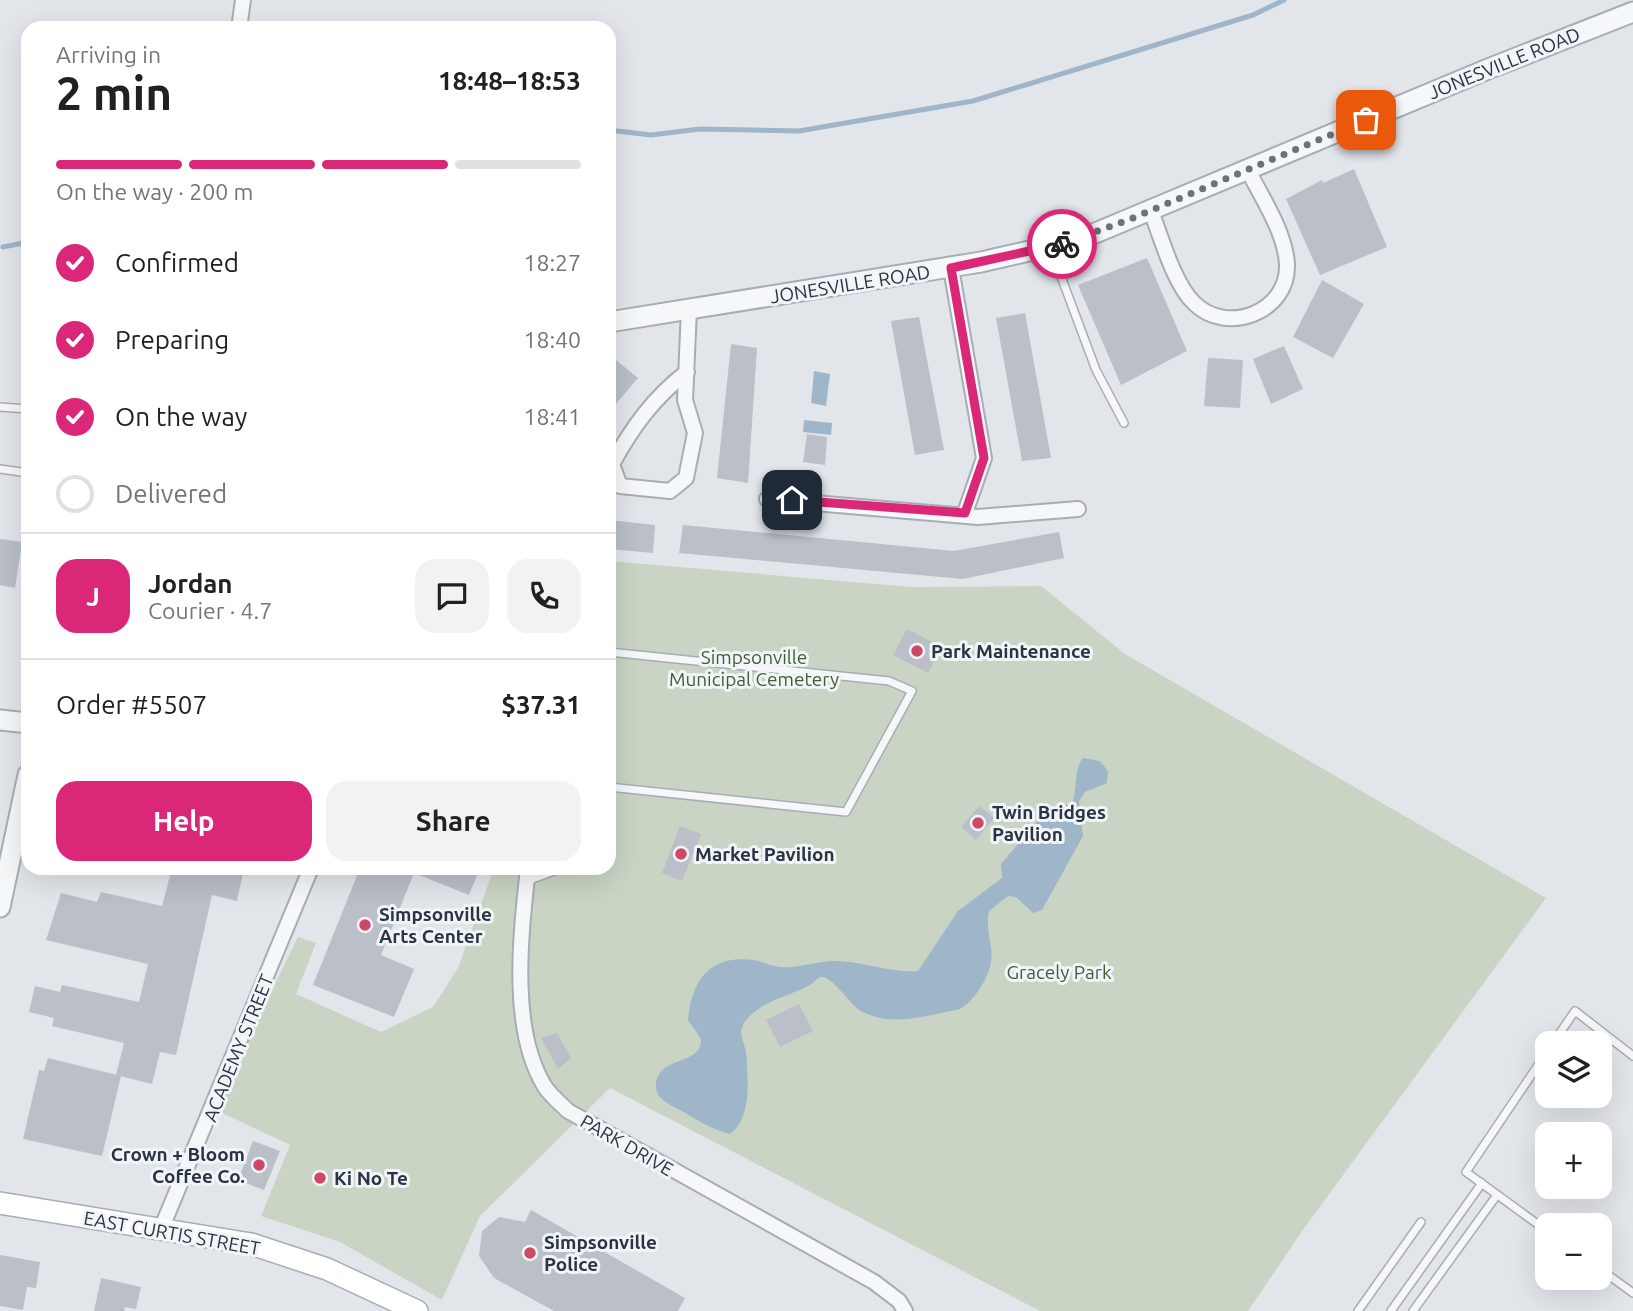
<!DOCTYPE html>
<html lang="en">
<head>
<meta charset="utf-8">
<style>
	:root { --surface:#fff; --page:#f2f2f2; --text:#202124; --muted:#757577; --line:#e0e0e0; --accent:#db2777 }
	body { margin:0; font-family:Ubuntu,sans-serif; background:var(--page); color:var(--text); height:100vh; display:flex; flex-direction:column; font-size:26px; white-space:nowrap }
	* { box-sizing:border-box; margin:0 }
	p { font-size:23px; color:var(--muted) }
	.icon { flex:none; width:38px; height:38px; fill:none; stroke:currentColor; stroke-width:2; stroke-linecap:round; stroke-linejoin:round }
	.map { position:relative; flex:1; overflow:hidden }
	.drawer { position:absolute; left:21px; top:21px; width:595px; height:854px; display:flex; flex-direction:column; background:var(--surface); border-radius:21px; box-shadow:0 7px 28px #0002 }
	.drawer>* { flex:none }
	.fabs { position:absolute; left:1535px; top:1031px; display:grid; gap:14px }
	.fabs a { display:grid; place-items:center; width:77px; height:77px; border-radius:14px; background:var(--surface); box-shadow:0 7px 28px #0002; font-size:35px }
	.pin { position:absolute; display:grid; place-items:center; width:60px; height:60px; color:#fff; margin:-30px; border-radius:14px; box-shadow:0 4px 10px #0006 }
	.courier { position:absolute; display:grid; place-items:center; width:70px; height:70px; margin:-35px; border:5px solid #db2777; border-radius:50%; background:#fff; color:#222; box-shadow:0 2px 9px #0007 }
	.head em { font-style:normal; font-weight:700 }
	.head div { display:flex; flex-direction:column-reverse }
	.head { display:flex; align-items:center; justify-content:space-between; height:119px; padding:0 35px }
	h1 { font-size:46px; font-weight:700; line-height:52px }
	.bar { display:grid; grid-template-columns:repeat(4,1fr); gap:10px 7px; align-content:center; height:84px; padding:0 35px }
	.bar i { height:9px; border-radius:5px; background:var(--line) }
	.bar .active { background:var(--accent) }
	.bar p { grid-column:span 4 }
	.line { display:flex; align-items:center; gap:18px; padding:0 35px; border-top:2px solid var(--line) }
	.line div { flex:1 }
	.round { display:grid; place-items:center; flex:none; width:74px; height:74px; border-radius:21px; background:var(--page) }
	ol { padding:0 35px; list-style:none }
	li { display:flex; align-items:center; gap:21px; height:77px }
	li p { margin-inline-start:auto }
	li .icon { padding:7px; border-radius:50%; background:var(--accent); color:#fff; stroke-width:4 }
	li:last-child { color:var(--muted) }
	li i { width:38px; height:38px; border:4px solid var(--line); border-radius:50% }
	.action { display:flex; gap:14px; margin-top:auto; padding:14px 35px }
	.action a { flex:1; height:80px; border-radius:21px; background:var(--accent); color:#fff; font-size:28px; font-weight:700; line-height:80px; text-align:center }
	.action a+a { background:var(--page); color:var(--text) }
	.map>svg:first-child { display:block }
	.green { fill:#c9d4c4 }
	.water { fill:#9eb5ca }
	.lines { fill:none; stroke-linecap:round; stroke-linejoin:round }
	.stream { stroke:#9eb5ca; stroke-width:5 }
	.building { fill:#babfc8 }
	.service-casing { stroke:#a7adb5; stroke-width:10 }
	.minor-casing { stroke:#a7adb5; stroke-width:18 }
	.tertiary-casing { stroke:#a7adb5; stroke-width:23 }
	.secondary-casing { stroke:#a7adb5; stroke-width:24 }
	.service { stroke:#f5f7f9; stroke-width:7 }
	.minor { stroke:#f5f7f9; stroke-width:14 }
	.tertiary { stroke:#f5f7f9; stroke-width:19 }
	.secondary { stroke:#fff; stroke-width:21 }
	.done { stroke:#6a727e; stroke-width:7; stroke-dasharray:0 12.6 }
	.route { stroke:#db2777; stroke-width:9 }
	.poi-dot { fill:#cd4a64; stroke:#f2f5f8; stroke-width:2.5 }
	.labels { text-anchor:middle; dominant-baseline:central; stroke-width:6; stroke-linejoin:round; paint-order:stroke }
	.street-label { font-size:19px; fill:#2a3443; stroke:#f2f5f8 }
	.poi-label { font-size:19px; font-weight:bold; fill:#2a3443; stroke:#f2f5f8; text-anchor:start }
	.park-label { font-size:19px; fill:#415e38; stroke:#f2f5f8 }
</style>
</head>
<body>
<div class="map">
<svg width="1633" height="1311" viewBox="0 0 1633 1311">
	<rect width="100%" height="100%" fill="#e2e6eb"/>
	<path class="green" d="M609,561L911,587L1041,586L1125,654L1546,898L1305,1227L1248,1311H1040L610,1088L480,1216L442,1300L340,1242L261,1216L290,1145L214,1109L298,937L316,943L296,994L381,1032L433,1007L458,968L494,868H609Z"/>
	<g class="water">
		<path d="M814,371L830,374L826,406L811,403Z"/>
		<path d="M804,420L832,423L831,435L803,432Z"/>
		<path d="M1083,758L1100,761L1108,771L1107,783L1085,792L1079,801L1083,836L1042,910L1033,913L1016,897L1008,896L989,911C985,933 994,947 991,962C988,979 975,1000 960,1009C929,1015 891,1028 861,1011C850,1005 832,975 821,977C817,978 812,984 808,986C787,997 758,1002 744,1023C737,1035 745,1042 746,1053C748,1078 752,1118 730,1134C712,1130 696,1119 680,1110C669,1104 655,1099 656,1084C658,1057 697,1065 701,1043C702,1036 691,1026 688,1020C692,979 710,955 753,960C762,961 770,966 779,967C798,969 818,960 838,961C865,962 891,973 918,971L958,911L1002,878L1001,864L1048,809L1072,804C1078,789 1073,770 1083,758Z"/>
	</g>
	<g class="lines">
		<g class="stream">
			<path d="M609,130L651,135L700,129L799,131L973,101L1253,15L1284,0"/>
			<path d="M3,247L28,242"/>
		</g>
	</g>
	<g class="building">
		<path d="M1354,169L1387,247L1320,275L1286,199L1322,180L1323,183Z"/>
		<path d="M1147,258L1187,351L1121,385L1078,285Z"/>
		<path d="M1322,280L1364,304L1333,358L1293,337Z"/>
		<path d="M1025,313L1051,458L1022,461L996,318Z"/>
		<path d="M919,317L944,450L915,455L891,321Z"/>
		<path d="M731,344L757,348L748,483L717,478Z"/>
		<path d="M1284,346L1303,389L1271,404L1253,359Z"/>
		<path d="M1208,358L1243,360L1240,408L1204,406Z"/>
		<path d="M616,360L638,378L609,412V368Z"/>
		<path d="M807,434L827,437L825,465L803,462Z"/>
		<path d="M609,520L655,525L653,553L609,549Z"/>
		<path d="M683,525L954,551L1059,532L1064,558L963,579L679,553Z"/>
		<path d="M0,539L22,542L15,588L0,585Z"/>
		<path d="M907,629L941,647L928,673L893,655Z"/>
		<path d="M979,806L994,818L976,840L961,827Z"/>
		<path d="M680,826L701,834L682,881L662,873Z"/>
		<path d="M172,868H244L237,901L212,895L176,1055L160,1052L152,1084L116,1075L124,1043L52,1026L54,1018L29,1012L35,986L60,992L62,985L139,1002L148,964L46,940L61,893L97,902L101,892L162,906Z"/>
		<path d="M360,868H480L469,895L414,873L381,955L414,969L394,1017L313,985Z"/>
		<path d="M799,1004L813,1031L780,1047L766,1020Z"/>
		<path d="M557,1033L571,1058L558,1069L541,1038Z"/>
		<path d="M48,1058L121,1076L102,1156L23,1139L39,1070L44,1071Z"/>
		<path d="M253,1141L280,1151L264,1190L238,1180Z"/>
		<path d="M531,1210L685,1298L678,1311H554L494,1278L479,1256L482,1231L499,1217L525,1222Z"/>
		<path d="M0,1255L40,1262L36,1288L27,1287L23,1310L0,1306Z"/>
		<path d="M101,1278L141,1287L136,1309L125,1307L124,1311H94Z"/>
	</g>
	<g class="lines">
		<defs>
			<g id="service">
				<path d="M1050,247L1096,370L1124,423"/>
				<path d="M0,407L28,409"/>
				<path d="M0,469L28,473"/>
				<path d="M609,652L889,681L912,691L846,812L609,787"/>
				<path d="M527,881L562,868"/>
				<path d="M1553,1043L1575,1011L1633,1056"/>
				<path d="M1547,1052L1466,1172L1547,1231"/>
				<path d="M1600,1269L1633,1293"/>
				<path d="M1358,1311L1421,1222"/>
				<path d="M1391,1311L1482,1183"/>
				<path d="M1413,1311L1497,1195"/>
			</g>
			<g id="minor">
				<path d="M239,28L243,0"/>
				<path d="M1151,211C1161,237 1174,284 1194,303C1227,336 1289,312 1287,264C1285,232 1262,198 1248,170"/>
				<path d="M951,268L984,458L965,513"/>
				<path d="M687,372C653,398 632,428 612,464L620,486L670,491L686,478L695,433L685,400L689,309"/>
				<path d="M767,499L978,517L1078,509"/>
				<path d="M528,868C521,933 509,1029 545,1087C551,1096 561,1104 568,1111L874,1282L899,1301L905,1311"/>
				<path d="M162,1227L311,868"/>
			</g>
			<g id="tertiary">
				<path d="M609,322L981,262L1081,239L1488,69L1633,12"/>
				<path d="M0,720L28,723"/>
				<path d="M0,907L28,775"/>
			</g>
			<path id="secondary" d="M0,1203L251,1244L327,1269L417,1311"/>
		</defs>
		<use href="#service" class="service-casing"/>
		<use href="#minor" class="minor-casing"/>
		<use href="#tertiary" class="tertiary-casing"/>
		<use href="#secondary" class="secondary-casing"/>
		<use href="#service" class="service"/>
		<use href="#minor" class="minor"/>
		<use href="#tertiary" class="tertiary"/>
		<use href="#secondary" class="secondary"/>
	</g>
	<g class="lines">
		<path class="done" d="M1062,244L1128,220L1366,120"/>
		<path class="route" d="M792,500L965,513L984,458L951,268L1062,244"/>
	</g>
	<g class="poi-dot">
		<circle cx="917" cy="651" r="7"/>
		<circle cx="978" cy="823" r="7"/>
		<circle cx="681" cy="854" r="7"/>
		<circle cx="365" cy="925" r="7"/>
		<circle cx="259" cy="1165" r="7"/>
		<circle cx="320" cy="1178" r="7"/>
		<circle cx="530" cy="1253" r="7"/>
	</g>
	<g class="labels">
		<g class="street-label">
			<text transform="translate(1504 63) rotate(-22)">JONESVILLE ROAD</text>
			<text transform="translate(850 284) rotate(-9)">JONESVILLE ROAD</text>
			<text transform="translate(238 1048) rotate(-68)">ACADEMY STREET</text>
			<text transform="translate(627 1145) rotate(30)">PARK DRIVE</text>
			<text transform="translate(172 1233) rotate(10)">EAST CURTIS STREET</text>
		</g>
		<g class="poi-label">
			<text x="931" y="651">Park Maintenance</text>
			<text x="992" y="812">Twin Bridges<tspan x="992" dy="22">Pavilion</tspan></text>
			<text x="695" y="854">Market Pavilion</text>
			<text x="379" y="914">Simpsonville<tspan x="379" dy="22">Arts Center</tspan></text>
			<text x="245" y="1154" text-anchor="end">Crown + Bloom<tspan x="245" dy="22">Coffee Co.</tspan></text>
			<text x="334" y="1178">Ki No Te</text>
			<text x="544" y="1242">Simpsonville<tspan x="544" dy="22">Police</tspan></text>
		</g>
		<g class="park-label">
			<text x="754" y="657">Simpsonville<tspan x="754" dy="22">Municipal Cemetery</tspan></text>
			<text x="1059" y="972">Gracely Park</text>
		</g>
	</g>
</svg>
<div class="fabs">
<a><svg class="icon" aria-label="layers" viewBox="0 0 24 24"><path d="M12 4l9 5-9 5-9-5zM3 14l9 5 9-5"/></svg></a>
<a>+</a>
<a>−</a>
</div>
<div class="pin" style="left:1366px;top:120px;background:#ea580c"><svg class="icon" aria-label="bag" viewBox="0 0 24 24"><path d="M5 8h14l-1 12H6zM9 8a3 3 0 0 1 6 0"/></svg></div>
<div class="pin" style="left:792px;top:500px;background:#1f2937"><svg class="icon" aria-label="home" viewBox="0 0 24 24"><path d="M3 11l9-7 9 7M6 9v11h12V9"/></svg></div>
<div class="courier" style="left:1062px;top:244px"><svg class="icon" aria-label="bike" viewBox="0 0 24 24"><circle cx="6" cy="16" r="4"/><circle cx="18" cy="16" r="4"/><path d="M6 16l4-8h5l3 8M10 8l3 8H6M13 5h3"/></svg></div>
<section class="drawer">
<div class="head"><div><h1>2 min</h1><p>Arriving in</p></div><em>18:48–18:53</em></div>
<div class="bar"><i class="active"></i><i class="active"></i><i class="active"></i><i></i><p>On the way · 200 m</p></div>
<ol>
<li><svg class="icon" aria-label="check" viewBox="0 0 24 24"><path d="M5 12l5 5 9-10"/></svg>Confirmed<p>18:27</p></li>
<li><svg class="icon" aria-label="check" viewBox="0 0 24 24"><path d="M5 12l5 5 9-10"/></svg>Preparing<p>18:40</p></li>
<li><svg class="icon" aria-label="check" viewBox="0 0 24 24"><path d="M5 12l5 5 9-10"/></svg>On the way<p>18:41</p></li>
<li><i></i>Delivered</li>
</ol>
<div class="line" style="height:126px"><b class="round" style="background:var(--accent);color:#fff">J</b><div><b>Jordan</b><p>Courier · 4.7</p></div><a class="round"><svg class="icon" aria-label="chat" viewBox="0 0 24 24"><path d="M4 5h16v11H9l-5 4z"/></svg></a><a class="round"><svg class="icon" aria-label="phone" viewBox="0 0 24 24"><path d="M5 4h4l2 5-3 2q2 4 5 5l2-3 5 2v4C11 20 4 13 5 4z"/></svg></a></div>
<div class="line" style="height:91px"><div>Order #5507</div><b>$37.31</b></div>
<div class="action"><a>Help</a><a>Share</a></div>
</section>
</div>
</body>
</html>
